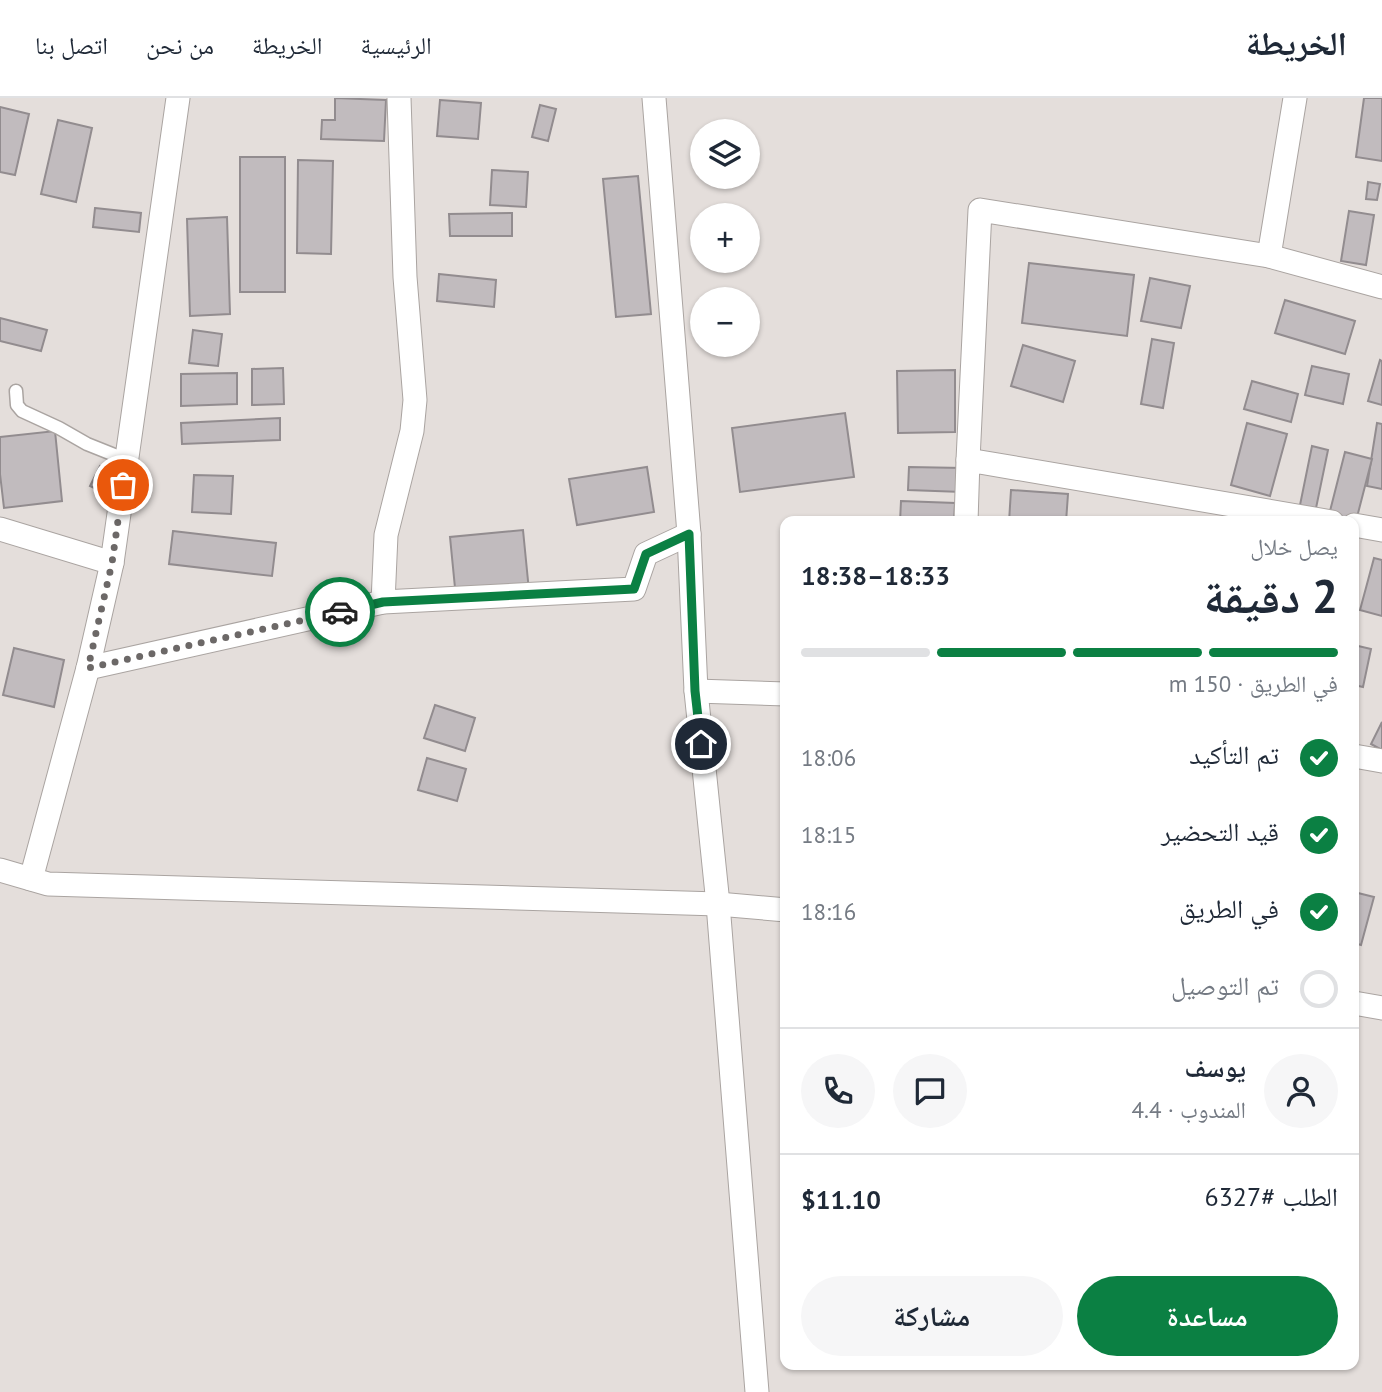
<!DOCTYPE html>
<html lang="ar">
<head>
<meta charset="utf-8">
<style>
	:root { --surface:#fff; --page:#f6f6f7; --text:#1f2937; --muted:#747a83; --line:#e0e1e3; --accent:#0b8043 }
	body { margin:0; font-family:"PT Sans","Noto Naskh Arabic",sans-serif; background:var(--page); color:var(--text); direction:rtl; height:100vh; display:flex; flex-direction:column; font-size:26px; white-space:nowrap }
	* { box-sizing:border-box; margin:0 }
	p { font-size:23px; color:var(--muted) }
	.icon { flex:none; width:38px; height:38px; fill:none; stroke:currentColor; stroke-width:2; stroke-linecap:round; stroke-linejoin:round }
	.map { position:relative; flex:1; overflow:hidden; direction:ltr }
	.drawer { position:absolute; left:780px; top:418px; width:579px; height:854px; display:flex; flex-direction:column; background:var(--surface); border-radius:14px; box-shadow:0 2px 5px #0004; direction:rtl }
	.drawer>* { flex:none }
	.controls { position:absolute; left:690px; top:21px; display:grid; gap:14px }
	.controls a { display:grid; place-items:center; width:70px; height:70px; border-radius:50%; background:var(--surface); box-shadow:0 2px 5px #0004; font-size:35px }
	.pin { position:absolute; display:grid; place-items:center; width:60px; height:60px; color:#fff; margin:-30px; border:4px solid #fff; border-radius:50%; box-shadow:0 2px 7px #0007 }
	.courier { position:absolute; display:grid; place-items:center; width:70px; height:70px; margin:-35px; border:5px solid #0b8043; border-radius:50%; background:#fff; color:#222; box-shadow:0 2px 9px #0007 }
	.headline em { font-style:normal; font-weight:700 }
	.headline div { display:flex; flex-direction:column-reverse }
	.headline { display:flex; align-items:center; justify-content:space-between; height:119px; padding:0 21px }
	h1 { font-size:46px; font-weight:700; line-height:52px }
	.bar { display:grid; grid-template-columns:repeat(4,1fr); gap:10px 7px; align-content:center; height:84px; padding:0 21px }
	.bar i { height:9px; border-radius:5px; background:var(--line) }
	.bar .selected { background:var(--accent) }
	.bar p { grid-column:span 4 }
	.line { display:flex; align-items:center; gap:18px; padding:0 21px; border-top:2px solid var(--line) }
	.line div { flex:1 }
	.round { display:grid; place-items:center; flex:none; width:74px; height:74px; border-radius:37px; background:var(--page) }
	ol { padding:0 21px; list-style:none }
	li { display:flex; align-items:center; gap:21px; height:77px }
	li p { margin-inline-start:auto }
	li .icon { padding:7px; border-radius:50%; background:var(--accent); color:#fff; stroke-width:4 }
	li:last-child { color:var(--muted) }
	li i { width:38px; height:38px; border:4px solid var(--line); border-radius:50% }
	.action { display:flex; gap:14px; margin-top:auto; padding:14px 21px }
	.action a { flex:1; height:80px; border-radius:42px; background:var(--accent); color:#fff; font-size:28px; font-weight:700; line-height:80px; text-align:center }
	.action a+a { background:var(--page); color:var(--text) }
	header { display:flex; align-items:center; gap:42px; box-sizing:border-box; height:98px; padding:0 35px; background:var(--surface); border-bottom:2px solid var(--line) }
	header strong { font-size:33px }
	nav { display:flex; gap:38px; margin-inline-start:auto; font-size:24px }
	.map>svg:first-child { display:block }
	.building { fill:#c1bbbe; stroke:#928c8f; stroke-width:2 }
	.lines { fill:none; stroke-linecap:round; stroke-linejoin:round }
	.service-casing { stroke:#aaa4a1; stroke-width:15 }
	.minor-casing { stroke:#aaa4a1; stroke-width:25 }
	.service { stroke:#fff; stroke-width:12 }
	.minor { stroke:#fff; stroke-width:23 }
	.done { stroke:#6c6867; stroke-width:7; stroke-dasharray:0 12.6 }
	.route { stroke:#0b8043; stroke-width:9 }
</style>
</head>
<body>
<header>
<strong>الخريطة</strong>
<nav><a>الرئيسية</a><a>الخريطة</a><a>من نحن</a><a>اتصل بنا</a></nav>
</header>
<div class="map">
<svg width="1382" height="1294" viewBox="0 0 1382 1294">
	<rect width="100%" height="100%" fill="#e4dedb"/>
	<g class="building">
		<path d="M335,0L386,2L384,43L321,41L322,22H335Z"/>
		<path d="M1364,0H1382V63L1356,59Z"/>
		<path d="M440,2L481,5L478,41L437,38Z"/>
		<path d="M540,7L556,11L548,43L532,39Z"/>
		<path d="M0,9L29,16L15,77L0,74Z"/>
		<path d="M58,22L92,30L76,104L41,96Z"/>
		<rect x="240" y="59" width="45" height="135"/>
		<path d="M298,62L333,63L331,156L297,155Z"/>
		<path d="M492,72L528,74L526,109L490,107Z"/>
		<path d="M638,78L651,216L616,219L603,81Z"/>
		<path d="M1368,84L1380,86L1377,102L1366,101Z"/>
		<path d="M95,110L141,115L139,134L93,129Z"/>
		<path d="M1349,113L1374,117L1366,167L1341,163Z"/>
		<path d="M512,115V138H450L449,116Z"/>
		<path d="M227,119L230,216L190,218L187,121Z"/>
		<path d="M1029,165L1134,177L1127,238L1022,225Z"/>
		<path d="M439,176L496,182L494,209L437,203Z"/>
		<path d="M1150,180L1190,188L1181,230L1141,223Z"/>
		<path d="M1285,202L1355,223L1345,256L1275,235Z"/>
		<path d="M0,220L47,232L41,253L0,243Z"/>
		<path d="M193,232L222,236L218,268L189,265Z"/>
		<path d="M1152,241L1174,245L1163,310L1141,306Z"/>
		<path d="M1023,247L1075,263L1063,304L1011,288Z"/>
		<path d="M1380,262L1382,263V307L1368,303Z"/>
		<path d="M1312,268L1349,276L1343,306L1305,297Z"/>
		<path d="M283,270L284,306L252,307V271Z"/>
		<path d="M955,272V334L898,335L897,273Z"/>
		<path d="M237,275V306L181,308V276Z"/>
		<path d="M1252,283L1298,296L1291,324L1244,311Z"/>
		<path d="M845,315L854,379L740,394L732,330Z"/>
		<path d="M280,320V342L182,346L181,325Z"/>
		<path d="M1247,325L1287,336L1270,398L1231,387Z"/>
		<path d="M1377,325L1382,326V391L1367,388Z"/>
		<path d="M55,333L62,403L4,410L0,376V339Z"/>
		<path d="M1312,348L1328,352L1315,415L1299,412Z"/>
		<path d="M1345,354L1372,361L1356,423L1329,417Z"/>
		<path d="M100,368L119,377L109,397L90,388Z"/>
		<path d="M647,369L654,414L577,427L569,381Z"/>
		<path d="M909,369L963,370L962,394L908,392Z"/>
		<path d="M194,377L233,378L231,416L192,414Z"/>
		<path d="M1011,392L1068,396L1066,424H1009Z"/>
		<path d="M901,403L955,405L954,424H900Z"/>
		<path d="M523,432L529,493L456,500L450,439Z"/>
		<path d="M173,433L276,445L272,478L169,466Z"/>
		<path d="M1374,460L1382,462V518L1360,512Z"/>
		<path d="M1354,547L1371,551L1363,589L1354,587Z"/>
		<path d="M14,550L64,562L54,609L3,597Z"/>
		<path d="M435,607L475,620L465,653L424,640Z"/>
		<path d="M1382,624V652L1371,646Z"/>
		<path d="M427,660L466,671L457,703L418,692Z"/>
		<path d="M1354,794L1374,799L1361,847L1354,845Z"/>
	</g>
	<g class="lines">
		<defs>
			<path id="service" d="M16,293L17,307L22,313L59,330L87,346L127,362"/>
			<g id="minor">
				<path d="M654,0L689,436L696,593L718,806L757,1294"/>
				<path d="M1295,0L1269,158L1382,189"/>
				<path d="M968,362L980,112L1269,158"/>
				<path d="M966,424L968,362L1332,424"/>
				<path d="M1354,427L1382,432"/>
				<path d="M0,431L112,465"/>
				<path d="M383,504L386,437L412,333L415,302L405,179L399,0"/>
				<path d="M88,570L383,504L634,491L646,456L689,436"/>
				<path d="M696,593L786,596"/>
				<path d="M1354,658L1382,663"/>
				<path d="M0,772L48,786L718,806L786,812"/>
				<path d="M31,781L88,570L112,465L178,0"/>
				<path d="M1354,905L1382,910"/>
			</g>
		</defs>
		<use href="#service" class="service-casing"/>
		<use href="#minor" class="minor-casing"/>
		<use href="#service" class="service"/>
		<use href="#minor" class="minor"/>
	</g>
	<g class="lines">
		<path class="done" d="M123,387L112,465L88,570L340,514"/>
		<path class="route" d="M340,514L383,504L634,491L646,456L689,436L695,593L701,646"/>
	</g>
</svg>
<div class="controls">
<a><svg class="icon" aria-label="layers" viewBox="0 0 24 24"><path d="M12 4l9 5-9 5-9-5zM3 14l9 5 9-5"/></svg></a>
<a>+</a>
<a>−</a>
</div>
<div class="pin" style="left:123px;top:387px;background:#ea580c"><svg class="icon" aria-label="bag" viewBox="0 0 24 24"><path d="M5 8h14l-1 12H6zM9 8a3 3 0 0 1 6 0"/></svg></div>
<div class="pin" style="left:701px;top:646px;background:#1f2937"><svg class="icon" aria-label="home" viewBox="0 0 24 24"><path d="M3 11l9-7 9 7M6 9v11h12V9"/></svg></div>
<div class="courier" style="left:340px;top:514px"><svg class="icon" aria-label="car" viewBox="0 0 24 24"><path d="M5 17H2v-5l4-1 3-4h7l3 4 3 1v5h-3M9 17h6M6 11h13"/><circle cx="7" cy="17" r="2"/><circle cx="17" cy="17" r="2"/></svg></div>
<section class="drawer">
<div class="headline"><div><h1>2 دقيقة</h1><p>يصل خلال</p></div><em>18:33–18:38</em></div>
<div class="bar"><i class="selected"></i><i class="selected"></i><i class="selected"></i><i></i><p>في الطريق · 150 m</p></div>
<ol>
<li><svg class="icon" aria-label="check" viewBox="0 0 24 24"><path d="M5 12l5 5 9-10"/></svg>تم التأكيد<p>18:06</p></li>
<li><svg class="icon" aria-label="check" viewBox="0 0 24 24"><path d="M5 12l5 5 9-10"/></svg>قيد التحضير<p>18:15</p></li>
<li><svg class="icon" aria-label="check" viewBox="0 0 24 24"><path d="M5 12l5 5 9-10"/></svg>في الطريق<p>18:16</p></li>
<li><i></i>تم التوصيل</li>
</ol>
<div class="line" style="height:126px"><a class="round"><svg class="icon" aria-label="person" viewBox="0 0 24 24"><circle cx="12" cy="8" r="4"/><path d="M4 21q1-7 8-7t8 7"/></svg></a><div><b>يوسف</b><p>المندوب · 4.4</p></div><a class="round"><svg class="icon" aria-label="chat" viewBox="0 0 24 24"><path d="M4 5h16v11H9l-5 4z"/></svg></a><a class="round"><svg class="icon" aria-label="phone" viewBox="0 0 24 24"><path d="M5 4h4l2 5-3 2q2 4 5 5l2-3 5 2v4C11 20 4 13 5 4z"/></svg></a></div>
<div class="line" style="height:91px"><div>الطلب #6327</div><b>$11.10</b></div>
<div class="action"><a>مساعدة</a><a>مشاركة</a></div>
</section>
</div>
</body>
</html>
